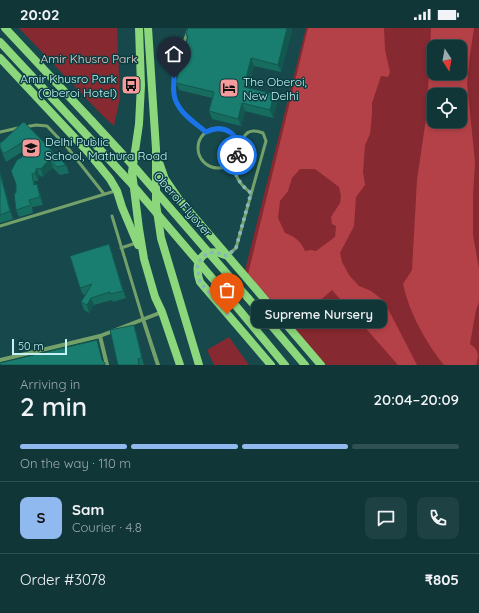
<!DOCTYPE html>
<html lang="en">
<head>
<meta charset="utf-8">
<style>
	:root { --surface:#113638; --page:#1e4143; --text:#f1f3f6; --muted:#9cabae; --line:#305053; --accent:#90b9f0 }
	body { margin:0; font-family:Quicksand,sans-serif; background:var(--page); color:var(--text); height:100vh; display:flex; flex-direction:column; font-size:15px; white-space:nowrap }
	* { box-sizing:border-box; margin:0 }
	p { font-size:13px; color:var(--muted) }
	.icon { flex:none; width:22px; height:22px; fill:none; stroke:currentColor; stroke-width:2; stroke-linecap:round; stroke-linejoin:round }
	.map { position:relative; height:337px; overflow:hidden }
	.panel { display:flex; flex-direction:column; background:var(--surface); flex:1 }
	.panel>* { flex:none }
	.needle { width:26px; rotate:169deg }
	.tools { position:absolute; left:427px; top:12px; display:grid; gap:8px }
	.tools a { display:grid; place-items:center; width:40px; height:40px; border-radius:8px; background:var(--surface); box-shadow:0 2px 6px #0003,0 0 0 1px var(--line); font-size:20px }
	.scale { position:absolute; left:12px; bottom:10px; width:55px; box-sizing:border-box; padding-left:4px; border:2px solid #c7f1f3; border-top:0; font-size:11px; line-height:14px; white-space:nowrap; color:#c7f1f3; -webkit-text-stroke:3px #093d40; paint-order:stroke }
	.pin { position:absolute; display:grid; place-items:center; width:34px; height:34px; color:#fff; margin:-41px -17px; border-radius:50% 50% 50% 0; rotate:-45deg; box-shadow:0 0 4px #0007 }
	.pin .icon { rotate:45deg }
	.courier { position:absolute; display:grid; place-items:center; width:40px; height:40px; margin:-20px; border:3px solid #1a73e8; border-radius:50%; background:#fff; color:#222; box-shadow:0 1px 5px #0007 }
	.bubble { position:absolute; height:28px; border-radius:8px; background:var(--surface); box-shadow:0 2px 6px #0003,0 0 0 1px var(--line); font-size:13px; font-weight:600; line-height:28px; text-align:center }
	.headline em { font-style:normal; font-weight:600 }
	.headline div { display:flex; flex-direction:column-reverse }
	.headline { display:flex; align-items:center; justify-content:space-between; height:68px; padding:0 20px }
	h1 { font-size:26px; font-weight:600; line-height:30px }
	.bar { display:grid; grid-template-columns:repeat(4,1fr); gap:6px 4px; align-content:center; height:48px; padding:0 20px }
	.bar i { height:5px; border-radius:3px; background:var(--line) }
	.bar .active { background:var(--accent) }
	.bar p { grid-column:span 4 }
	.line { display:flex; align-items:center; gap:10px; padding:0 20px; border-top:1px solid var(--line) }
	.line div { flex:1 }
	.round { display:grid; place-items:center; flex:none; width:42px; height:42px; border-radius:8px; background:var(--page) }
	.status { display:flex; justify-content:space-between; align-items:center; height:28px; padding:0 20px; background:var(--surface); direction:ltr }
	.status svg { height:11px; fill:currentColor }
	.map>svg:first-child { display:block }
	.green { fill:#872930; fill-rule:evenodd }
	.forest { fill:#b54148; fill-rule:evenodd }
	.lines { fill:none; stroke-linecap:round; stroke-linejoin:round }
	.lane { stroke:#73a169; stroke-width:3 }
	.street { stroke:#73a169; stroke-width:4 }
	.secondary { stroke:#8cd77c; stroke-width:8 }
	.secondary-bridge { stroke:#8cd77c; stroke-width:8 }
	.wall { fill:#166c5f }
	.shaded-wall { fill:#12584e }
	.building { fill:#197e6f; stroke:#12584e }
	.done { stroke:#89b6b8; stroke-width:4; stroke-dasharray:0 7.2 }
	.route { stroke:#1a73e8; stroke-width:5 }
	.labels { text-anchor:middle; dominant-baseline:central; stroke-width:3; stroke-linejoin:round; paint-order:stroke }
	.park-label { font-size:12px; fill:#ebcbca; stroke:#093d40 }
	.poi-label { font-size:12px; fill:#c7f1f3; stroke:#093d40; text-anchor:start }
	.street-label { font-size:12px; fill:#c7f1f3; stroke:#093d40 }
</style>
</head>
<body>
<div class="status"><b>20:02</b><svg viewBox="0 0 49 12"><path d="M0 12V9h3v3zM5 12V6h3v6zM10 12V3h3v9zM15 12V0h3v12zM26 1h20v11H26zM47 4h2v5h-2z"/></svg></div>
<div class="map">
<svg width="479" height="337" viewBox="0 0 479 337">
	<rect width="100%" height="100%" fill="#17484b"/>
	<g class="green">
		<path d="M19,0H117L120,70L114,98L102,87Z"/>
		<path d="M306,0H479V337H326L244,246ZM434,19H460V45H434ZM434,67H460V93H434Z"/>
		<path d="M229,309L249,337H214L207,322Z"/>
	</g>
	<g class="forest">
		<path d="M308,0H384L385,22L390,44L388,49L381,48L372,75V86L370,106L365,117L363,144L365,157L356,169L354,198L340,225L342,234L349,247L359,258L371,263L384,273L417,337H398L332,262L299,291H290L282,284L248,246ZM300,141H315L339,159L341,168L340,175L331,189L332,196L336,198L335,209L316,223L311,222L305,223C301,213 295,209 285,205L278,190L280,173L288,163L292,150Z"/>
		<path d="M431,0H474L470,27L467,55L475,134L473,168V207L479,241V274L476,282L470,316C479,322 479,326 476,337H444C426,315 409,284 403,256L412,242L417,152L427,84ZM434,19H460V45H434ZM434,67H460V93H434Z"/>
	</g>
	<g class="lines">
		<g class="lane">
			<path d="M189,0C182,21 166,55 177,76C183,88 196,96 206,104"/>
			<path d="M25,99L36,97L47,98L67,119L104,166"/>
			<circle cx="218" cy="120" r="20"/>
			<path d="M0,104L18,100"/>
			<path d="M234,132C235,149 238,155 251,165"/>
			<path d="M112,188L143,291"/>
			<path d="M0,198L115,163"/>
			<path d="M121,220L136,215"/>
			<path d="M228,227L236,220L266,113L263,105C248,99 245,106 238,118"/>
		</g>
		<g class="street">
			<path d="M143,291L158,337"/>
			<path d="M100,308L107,337"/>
			<path d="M0,332L100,308L162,284"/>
		</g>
		<g class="secondary">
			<path d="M5,0L92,93"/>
			<path d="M139,0L141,57L139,96L132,144L139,201L144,231L155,269L162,284L180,337"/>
			<path d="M148,0L156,121V176L161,210L199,337"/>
			<path d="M0,14L82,102"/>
			<path d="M0,30L88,124L110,151L117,163L122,179L138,217"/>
			<path d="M159,134L165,151L178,170L321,337"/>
			<path d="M225,227C202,218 193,234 200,254L271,337"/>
			<path d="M248,270L305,337"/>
			<path d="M236,278L285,337"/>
		</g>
		<g class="secondary-bridge">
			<path d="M92,93L138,143L248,270"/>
			<path d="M82,102L130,154L236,278"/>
		</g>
	</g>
	<g class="wall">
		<path d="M188,0H291L292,2L281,44L254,38L248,60L274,66L277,74L273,90L245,83L241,98L212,91L209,83L212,70L179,62L176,55L187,11L186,7Z"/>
		<path d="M22,95L66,137L69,145L60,147L53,140L47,144L43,149L39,147L38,153H34L35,156L40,164L43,177L32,179L33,185L19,189L16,182V165L24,128L27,123L25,122L6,134L0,120V114H2Z"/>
		<path d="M0,143L13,191L0,195Z"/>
		<path d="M109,216L126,270L113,274L112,272L94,277L89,285L84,282L81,274L86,266L83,267L80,260Z"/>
		<path d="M136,303L144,337H118Z"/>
	</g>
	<g class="shaded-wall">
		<path d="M287,0H291L292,2L281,44L278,37Z"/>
		<path d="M251,30L254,38L247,66L244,59Z"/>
		<path d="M274,66L277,74L273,90L270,82Z"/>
		<path d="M242,75L245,83L241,98L238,91Z"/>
		<path d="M50,132L53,140L47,144L43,149L41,141L45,136Z"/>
		<path d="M37,140L39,147L38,153L35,145Z"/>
		<path d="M0,143L1,146L13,191L10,183Z"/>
		<path d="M37,156L40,164L43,177L40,169Z"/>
		<path d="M109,216L112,224L126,270L123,263Z"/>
		<path d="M91,270L94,277L89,285L87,277Z"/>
		<path d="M134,297L136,303L144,337L142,330Z"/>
	</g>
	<g class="building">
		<path d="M188,0H287L278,37L251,30L244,59L274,66L270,82L242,75L238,91L209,83L214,64L176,55L188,8L186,7Z"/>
		<path d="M24,94L66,137L57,139L50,132L45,136L41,141L37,140L35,145L32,146L34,157L37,156L40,169L29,172L31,177L16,182L14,165H16V156L11,143L17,132L24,128L30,120L23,114L3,126L0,119V114H2L22,95Z"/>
		<path d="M0,145L10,183L0,187Z"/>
		<path d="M109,216L123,263L110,266V264L91,270L87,277L81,274L92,256L80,260L70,228Z"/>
		<path d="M134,297L142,330L138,331L139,337H118L110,302Z"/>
		<path d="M97,312L102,332L105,335V337H0V335Z"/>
	</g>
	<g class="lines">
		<path class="done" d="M227,286L200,254L197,237C206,223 211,222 227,228L236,220L251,165C240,157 229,142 237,127"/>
		<path class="route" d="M174,50C174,56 173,61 174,66C176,83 194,94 206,104C224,95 242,106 237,127"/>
	</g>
	<defs>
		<symbol id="bus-square" viewBox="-11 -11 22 22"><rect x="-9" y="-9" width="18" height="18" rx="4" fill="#f59b9b" stroke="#093d40"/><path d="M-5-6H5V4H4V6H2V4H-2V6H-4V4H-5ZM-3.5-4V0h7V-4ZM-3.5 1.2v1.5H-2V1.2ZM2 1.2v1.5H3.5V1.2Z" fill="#111"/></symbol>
		<symbol id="hotel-square" viewBox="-11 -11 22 22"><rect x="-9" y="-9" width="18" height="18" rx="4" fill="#f59b9b" stroke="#093d40"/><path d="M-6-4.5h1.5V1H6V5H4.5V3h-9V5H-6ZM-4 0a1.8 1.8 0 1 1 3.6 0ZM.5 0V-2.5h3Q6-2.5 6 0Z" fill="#111"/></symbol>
		<symbol id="school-square" viewBox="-11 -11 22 22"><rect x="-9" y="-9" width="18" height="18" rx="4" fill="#f59b9b" stroke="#093d40"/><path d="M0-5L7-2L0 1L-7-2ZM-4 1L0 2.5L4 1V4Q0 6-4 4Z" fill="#111"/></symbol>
	</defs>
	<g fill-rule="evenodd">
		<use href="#bus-square" x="120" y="46" width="22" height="22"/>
		<use href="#hotel-square" x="218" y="49" width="22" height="22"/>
		<use href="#school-square" x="20" y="109" width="22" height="22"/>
	</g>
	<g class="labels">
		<g class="park-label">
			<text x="89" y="30">Amir Khusro Park</text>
		</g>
		<g class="poi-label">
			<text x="117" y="50" text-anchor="end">Amir Khusro Park<tspan x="117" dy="14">(Oberoi Hotel)</tspan></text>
			<text x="243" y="53">The Oberoi,<tspan x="243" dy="14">New Delhi</tspan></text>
			<text x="45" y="113">Delhi Public<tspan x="45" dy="14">School, Mathura Road</tspan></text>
		</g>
		<g class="street-label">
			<text transform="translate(183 176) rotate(49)">Oberoi Flyover</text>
		</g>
	</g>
</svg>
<div class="tools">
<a><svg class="needle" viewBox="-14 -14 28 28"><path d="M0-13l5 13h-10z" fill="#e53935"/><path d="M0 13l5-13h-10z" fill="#9cabae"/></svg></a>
<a><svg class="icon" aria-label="locate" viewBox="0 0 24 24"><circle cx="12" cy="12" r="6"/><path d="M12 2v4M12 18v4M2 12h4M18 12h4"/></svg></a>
</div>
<div class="scale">50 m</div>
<div class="pin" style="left:227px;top:286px;background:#ea580c"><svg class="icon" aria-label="bag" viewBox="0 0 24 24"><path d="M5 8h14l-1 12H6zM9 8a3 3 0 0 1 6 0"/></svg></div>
<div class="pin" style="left:174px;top:50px;background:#1f2937"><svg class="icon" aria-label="home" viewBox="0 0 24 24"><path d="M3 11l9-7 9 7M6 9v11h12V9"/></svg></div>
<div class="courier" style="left:237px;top:127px"><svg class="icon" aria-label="bike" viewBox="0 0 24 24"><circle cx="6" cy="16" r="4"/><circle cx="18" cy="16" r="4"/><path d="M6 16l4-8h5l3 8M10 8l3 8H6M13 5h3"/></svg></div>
<div class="bubble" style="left:251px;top:272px;width:136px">Supreme Nursery</div>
</div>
<section class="panel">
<div class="headline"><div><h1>2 min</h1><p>Arriving in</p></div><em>20:04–20:09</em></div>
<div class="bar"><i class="active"></i><i class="active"></i><i class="active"></i><i></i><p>On the way · 110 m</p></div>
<div class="line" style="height:72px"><b class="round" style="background:var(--accent);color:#111">S</b><div><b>Sam</b><p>Courier · 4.8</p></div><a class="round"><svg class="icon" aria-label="chat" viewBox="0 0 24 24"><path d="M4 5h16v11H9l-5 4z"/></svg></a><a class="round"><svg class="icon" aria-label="phone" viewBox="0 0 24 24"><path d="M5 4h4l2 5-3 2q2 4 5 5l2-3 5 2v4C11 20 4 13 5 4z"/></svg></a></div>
<div class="line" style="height:52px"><div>Order #3078</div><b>₹805</b></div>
</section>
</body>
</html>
